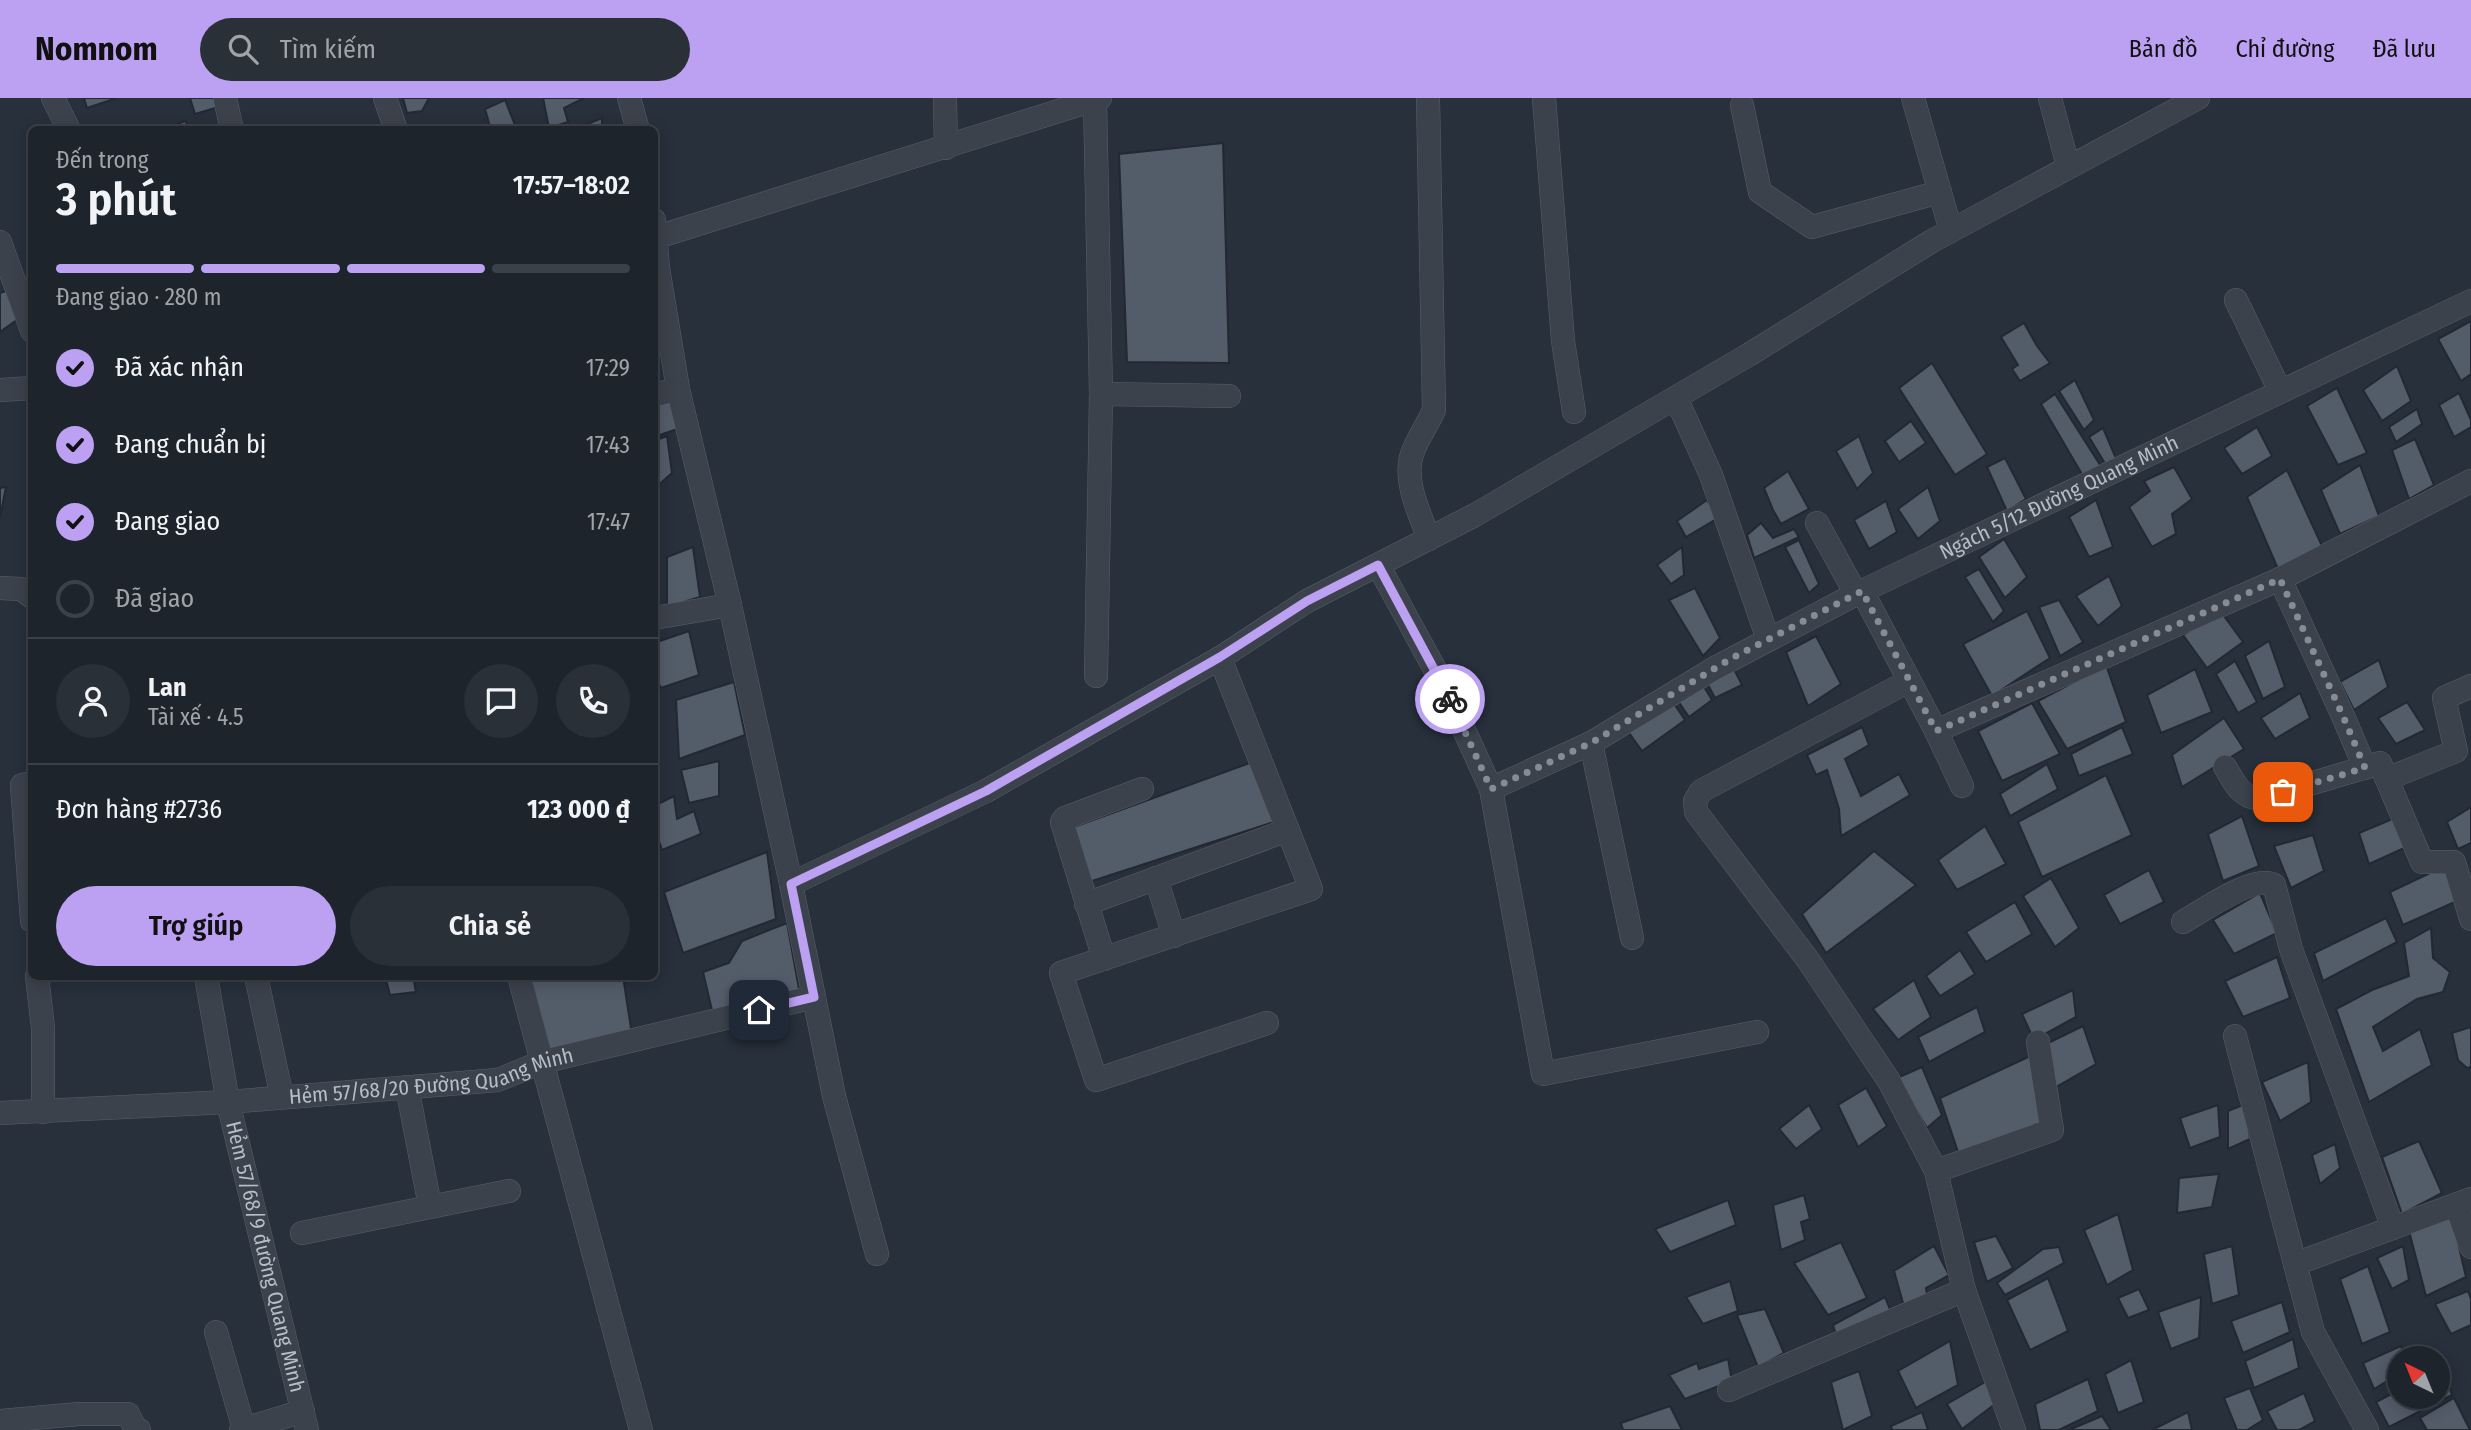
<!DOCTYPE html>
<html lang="vi">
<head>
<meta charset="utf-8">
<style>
	:root { --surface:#1d242c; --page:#2a3038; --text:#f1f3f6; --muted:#a0a4a9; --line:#3b4148; --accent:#bca0f2 }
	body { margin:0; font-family:"Fira Sans Condensed",sans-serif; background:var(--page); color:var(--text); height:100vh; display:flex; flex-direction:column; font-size:26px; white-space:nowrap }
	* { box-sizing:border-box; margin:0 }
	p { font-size:23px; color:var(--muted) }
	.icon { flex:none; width:38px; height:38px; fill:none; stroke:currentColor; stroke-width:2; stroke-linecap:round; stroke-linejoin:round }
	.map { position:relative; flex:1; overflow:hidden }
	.panel { position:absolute; left:28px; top:28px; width:630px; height:854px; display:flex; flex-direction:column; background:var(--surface); border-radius:10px; box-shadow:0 4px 18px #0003,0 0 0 2px var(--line) }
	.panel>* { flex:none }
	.needle { width:46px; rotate:317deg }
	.tools { position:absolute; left:2387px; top:1248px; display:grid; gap:14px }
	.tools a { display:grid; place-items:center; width:63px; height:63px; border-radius:50%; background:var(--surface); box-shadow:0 4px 18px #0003,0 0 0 2px var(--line); font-size:35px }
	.pin { position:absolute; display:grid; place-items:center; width:60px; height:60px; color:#fff; margin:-30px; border-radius:14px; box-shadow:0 4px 10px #0006 }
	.courier { position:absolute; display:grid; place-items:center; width:70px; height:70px; margin:-35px; border:5px solid #bca0f2; border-radius:50%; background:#fff; color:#222; box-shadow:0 2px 9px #0007 }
	.headline em { font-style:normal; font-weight:600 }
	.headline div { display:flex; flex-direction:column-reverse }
	.headline { display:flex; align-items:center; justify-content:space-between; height:119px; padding:0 28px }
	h1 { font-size:46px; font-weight:600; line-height:52px }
	.bar { display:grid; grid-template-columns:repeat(4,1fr); gap:10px 7px; align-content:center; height:84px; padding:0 28px }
	.bar i { height:9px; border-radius:5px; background:var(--line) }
	.bar .on { background:var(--accent) }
	.bar p { grid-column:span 4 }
	.line { display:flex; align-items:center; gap:18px; padding:0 28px; border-top:2px solid var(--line) }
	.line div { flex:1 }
	.round { display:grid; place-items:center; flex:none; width:74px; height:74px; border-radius:37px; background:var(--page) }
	ol { padding:0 28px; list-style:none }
	li { display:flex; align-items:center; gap:21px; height:77px }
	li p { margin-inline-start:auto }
	li .icon { padding:7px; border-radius:50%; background:var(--accent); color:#111; stroke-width:4 }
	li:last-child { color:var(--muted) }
	li i { width:38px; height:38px; border:4px solid var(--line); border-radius:50% }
	.cta { display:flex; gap:14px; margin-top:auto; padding:14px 28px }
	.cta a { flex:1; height:80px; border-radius:42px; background:var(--accent); color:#111; font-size:28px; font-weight:600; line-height:80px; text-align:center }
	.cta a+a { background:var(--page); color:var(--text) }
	header { display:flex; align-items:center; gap:42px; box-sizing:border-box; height:98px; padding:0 35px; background:var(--accent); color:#111 }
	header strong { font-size:33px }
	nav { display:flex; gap:38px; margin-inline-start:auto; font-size:24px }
	.search { width:490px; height:63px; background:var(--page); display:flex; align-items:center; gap:18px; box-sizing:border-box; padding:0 24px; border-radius:38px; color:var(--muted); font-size:26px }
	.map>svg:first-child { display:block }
	.building { fill:#535c69; stroke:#222933; stroke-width:2 }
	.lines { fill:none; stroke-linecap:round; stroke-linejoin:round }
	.minor-casing { stroke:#59606a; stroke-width:24 }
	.minor { stroke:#3b424c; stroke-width:23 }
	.done { stroke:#858c96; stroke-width:7; stroke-dasharray:0 12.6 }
	.route { stroke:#bca0f2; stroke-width:9 }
	.labels { text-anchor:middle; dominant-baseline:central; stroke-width:5; stroke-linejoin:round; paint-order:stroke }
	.street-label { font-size:21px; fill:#b7bdc7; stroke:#202731 }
</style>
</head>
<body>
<header>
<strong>Nomnom</strong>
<div class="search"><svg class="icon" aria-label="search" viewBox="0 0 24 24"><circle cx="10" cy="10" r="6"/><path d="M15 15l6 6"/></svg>Tìm kiếm</div>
<nav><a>Bản đồ</a><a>Chỉ đường</a><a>Đã lưu</a></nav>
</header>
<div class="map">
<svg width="2471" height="1332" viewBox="0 0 2471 1332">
	<rect width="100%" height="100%" fill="#27303b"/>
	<g class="building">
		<path d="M84,0H117L87,10Z"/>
		<path d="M190,0H231L232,5L195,16Z"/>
		<path d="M403,0H429L422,13L407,15Z"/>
		<path d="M543,0H584L564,10L568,24L549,30Z"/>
		<path d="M505,2L517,32H491L485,11Z"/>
		<path d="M602,20V32H573Z"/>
		<path d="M185,23L191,32H163Z"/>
		<path d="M1223,45L1229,265L1127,264L1119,56Z"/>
		<path d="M21,188V219L0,234V195Z"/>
		<path d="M2471,223V276L2461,283L2438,241Z"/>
		<path d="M2024,225L2037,248L2050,265L2020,283L2012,271L2018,267L2001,239Z"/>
		<path d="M1932,265L1987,356L1955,377L1899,290Z"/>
		<path d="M2397,268L2411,303L2382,323L2363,292Z"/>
		<path d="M2075,282L2094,322L2084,332L2059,293Z"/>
		<path d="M675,288L686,328L654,339V294Z"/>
		<path d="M2337,290L2367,355L2338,367L2307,308Z"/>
		<path d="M2459,295L2471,322V329L2454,339L2439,307Z"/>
		<path d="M2055,296L2102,370L2083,378L2041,306Z"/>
		<path d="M2417,311L2422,326L2396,344L2389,329Z"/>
		<path d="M1911,323L1926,345L1899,364L1885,343Z"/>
		<path d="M2257,329L2272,358L2242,376L2224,350Z"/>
		<path d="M2103,330L2118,365L2109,372L2089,339Z"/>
		<path d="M667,338L672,375L654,391V343Z"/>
		<path d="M1859,338L1873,375L1857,391L1836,353Z"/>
		<path d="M2415,341L2434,387L2409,401L2392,352Z"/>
		<path d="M2005,360L2026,401L2007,413L1987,369Z"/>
		<path d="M2360,367L2379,418L2340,436L2321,392Z"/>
		<path d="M2174,369L2192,401L2172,416L2176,436L2152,449L2129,409L2150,393L2144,383Z"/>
		<path d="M2287,372L2322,448L2278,471L2247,399Z"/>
		<path d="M1788,373L1809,411L1781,426L1773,412L1764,390Z"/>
		<path d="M6,389L0,420V390Z"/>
		<path d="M1928,389L1940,423L1918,441L1898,411Z"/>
		<path d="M1707,402L1718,420L1686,439L1677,423Z"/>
		<path d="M2096,402L2113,449L2089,459L2069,419Z"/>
		<path d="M1886,403L1897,434L1869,451L1854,422Z"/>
		<path d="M1761,425L1773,440L1794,431L1799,439L1754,460L1747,437Z"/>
		<path d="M2004,441L2027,479L2005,500L1979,459Z"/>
		<path d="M1799,442L1819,486L1809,495L1785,449Z"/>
		<path d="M693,449L700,499L667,509V459Z"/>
		<path d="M1682,449L1684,477L1671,486L1657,467Z"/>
		<path d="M1979,471L2004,513L1993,524L1965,479Z"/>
		<path d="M2109,478L2122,508L2098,528L2076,498Z"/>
		<path d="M1695,490L1720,540L1703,558L1669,502Z"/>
		<path d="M2059,502L2083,544L2060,558L2039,509Z"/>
		<path d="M2027,513L2050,560L1992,598L1963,546Z"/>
		<path d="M2221,514L2243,544L2207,570L2183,537Z"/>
		<path d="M689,533L699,577L661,590L654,576V545Z"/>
		<path d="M1816,538L1841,586L1808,608L1786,554Z"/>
		<path d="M2269,543L2285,589L2263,601L2245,558Z"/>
		<path d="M2379,562L2388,589L2354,612L2340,584Z"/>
		<path d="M2235,563L2257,604L2238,615L2216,576Z"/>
		<path d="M2106,567L2126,624L2067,651L2038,603Z"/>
		<path d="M1733,569L1742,587L1715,600L1707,585Z"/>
		<path d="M2195,571L2212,614L2161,635L2147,597Z"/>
		<path d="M734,584L745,637L679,661L676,602Z"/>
		<path d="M1703,587L1712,602L1689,619L1678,603Z"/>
		<path d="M2300,595L2310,620L2275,641L2261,620Z"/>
		<path d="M1672,603L1685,622L1642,653L1627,632Z"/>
		<path d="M2407,604L2425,632L2396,646L2378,620Z"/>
		<path d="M2032,605L2060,656L2002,683L1978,633Z"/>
		<path d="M2224,620L2244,651L2182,689L2172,657Z"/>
		<path d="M1862,629L1869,647L1845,661L1861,698L1899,676L1910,697L1841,738L1839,711L1827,672L1816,677L1807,657Z"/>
		<path d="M2122,629L2133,656L2079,678L2071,656Z"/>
		<path d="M1258,662L1274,724L1086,785L1071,730Z"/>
		<path d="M719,663V698L689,705L681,672Z"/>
		<path d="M2047,666L2058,691L2010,718L2000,696Z"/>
		<path d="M2106,677L2132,737L2042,779L2018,724Z"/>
		<path d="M674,698L677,721L694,713L701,736L662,752L654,728V708Z"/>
		<path d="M2471,709V745L2458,751L2447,724Z"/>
		<path d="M2402,717L2411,747L2369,766L2359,735Z"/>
		<path d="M2242,718L2259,768L2223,783L2208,736Z"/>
		<path d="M1985,728L2006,766L1957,792L1938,762Z"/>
		<path d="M2313,737L2324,773L2291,790L2274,748Z"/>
		<path d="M1874,753L1916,787L1826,855L1802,816Z"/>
		<path d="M767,754L776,821L683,855L664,794Z"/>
		<path d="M2451,765L2457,803L2403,827L2390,794Z"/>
		<path d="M2149,772L2164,804L2120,826L2104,797Z"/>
		<path d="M2051,780L2079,830L2055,849L2023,798Z"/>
		<path d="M2260,795L2277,835L2234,856L2213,822Z"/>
		<path d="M2015,804L2032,836L1986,864L1966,834Z"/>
		<path d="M2386,820L2397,844L2323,883L2314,855Z"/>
		<path d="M787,825L801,902L715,925L703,874L729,865L742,843Z"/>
		<path d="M2431,830L2433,860L2450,874L2443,894L2417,901L2373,929L2383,953L2420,931L2432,967L2369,1004L2336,911L2372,892L2409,878L2404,845Z"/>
		<path d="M1960,852L1975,876L1940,898L1926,878Z"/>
		<path d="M2277,859L2290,900L2243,919L2225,883Z"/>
		<path d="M385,878H413L416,894L390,897Z"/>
		<path d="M530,878H623L632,937L549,952Z"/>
		<path d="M1914,882L1931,919L1898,942L1873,911Z"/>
		<path d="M2073,892L2076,919L2034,942L2022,916Z"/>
		<path d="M1977,909L1985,934L1929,964L1918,939Z"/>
		<path d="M2083,928L2096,966L2056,989L2040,949Z"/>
		<path d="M2471,929V969L2467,970L2458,962L2452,935Z"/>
		<path d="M2037,955L2047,1025L1959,1057L1940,1000Z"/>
		<path d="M2308,964L2311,1004L2280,1023L2262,984Z"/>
		<path d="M1922,969L1942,1017L1927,1030L1897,980Z"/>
		<path d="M1866,990L1887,1028L1858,1049L1838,1007Z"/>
		<path d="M2245,1006L2250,1041L2228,1051V1013Z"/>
		<path d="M1809,1007L1822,1031L1796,1051L1779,1031Z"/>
		<path d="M2218,1007L2220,1039L2190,1050L2180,1020Z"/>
		<path d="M2419,1043L2442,1095L2402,1116L2382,1059Z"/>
		<path d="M2335,1046L2340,1070L2320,1086L2312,1057Z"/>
		<path d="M2219,1076L2212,1109L2177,1115L2179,1080Z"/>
		<path d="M1804,1097L1810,1121L1801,1124L1805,1142L1781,1152L1773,1107Z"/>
		<path d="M1728,1102L1736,1127L1670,1154L1655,1131Z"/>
		<path d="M2118,1116L2133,1172L2107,1187L2084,1132Z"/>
		<path d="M2452,1119L2466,1179L2426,1198L2409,1133Z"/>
		<path d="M1996,1138L2013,1170L1987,1184L1974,1144Z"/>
		<path d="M1841,1144L1867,1200L1828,1217L1794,1165Z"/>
		<path d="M1934,1148L1949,1177L1926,1190L1928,1203L1905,1212L1894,1173Z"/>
		<path d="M2232,1148L2239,1197L2212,1206L2204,1156Z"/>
		<path d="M2403,1148L2409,1182L2392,1191L2377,1160Z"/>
		<path d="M2059,1149L2064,1165L2005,1197L1997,1185L2043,1151Z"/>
		<path d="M2368,1168L2390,1234L2362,1246L2340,1181Z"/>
		<path d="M2048,1180L2068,1233L2030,1252L2007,1202Z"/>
		<path d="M1730,1183L1738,1213L1703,1226L1686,1199Z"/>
		<path d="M2139,1191L2149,1212L2128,1220L2118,1200Z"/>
		<path d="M2468,1193L2471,1201V1227L2451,1236L2435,1206Z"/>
		<path d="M1885,1199L1892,1216L1837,1240L1833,1227Z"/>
		<path d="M2201,1199L2199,1240L2171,1251L2158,1214Z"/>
		<path d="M2282,1204L2290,1234L2243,1255L2231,1223Z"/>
		<path d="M1765,1211L1784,1255L1758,1269L1737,1217Z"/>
		<path d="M2293,1241L2299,1270L2254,1290L2245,1263Z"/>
		<path d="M1950,1243L1958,1287L1916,1310L1898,1273Z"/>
		<path d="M2401,1248L2405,1260H2399V1276L2374,1291L2363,1265Z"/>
		<path d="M1728,1261L1732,1283L1685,1301L1669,1277L1697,1265L1699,1271Z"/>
		<path d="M2131,1262L2144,1304L2118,1315L2105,1276Z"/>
		<path d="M2443,1271L2452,1297L2389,1329L2376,1304L2399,1292V1298H2438V1274Z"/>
		<path d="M1859,1273L1872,1318L1843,1332L1831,1284Z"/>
		<path d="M2088,1281L2098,1313L2059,1332H2040L2035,1306Z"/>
		<path d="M1987,1283L1995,1306L1962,1331L1947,1306Z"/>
		<path d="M2250,1290L2263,1322L2247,1332H2237L2224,1300Z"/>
		<path d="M2304,1295L2315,1323L2299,1332H2277L2267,1313Z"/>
		<path d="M2454,1300L2470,1332H2427L2420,1320Z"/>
		<path d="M1670,1308L1682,1332H1623L1621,1325Z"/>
		<path d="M1922,1314L1928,1332H1892L1891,1328Z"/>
		<path d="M2188,1314L2192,1332H2152Z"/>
		<path d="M2102,1318L2111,1332H2069Z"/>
	</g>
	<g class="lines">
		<defs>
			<g id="minor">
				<path d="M53,0L69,32"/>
				<path d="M225,0L232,32"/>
				<path d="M385,0L396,32"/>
				<path d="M629,0L638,32"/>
				<path d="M945,0L946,50"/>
				<path d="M1428,0L1434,312C1428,326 1417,341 1412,356C1403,383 1420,416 1429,441"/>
				<path d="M1544,0L1563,243L1574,314"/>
				<path d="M1913,0L1951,133"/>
				<path d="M2050,0L2068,68"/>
				<path d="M1095,2L1101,296L1096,578"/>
				<path d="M1742,7L1760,94L1812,129L1940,94"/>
				<path d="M654,122L658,170L678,291L730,507L791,786L834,998L877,1156"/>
				<path d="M654,140L1100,0"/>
				<path d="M0,144L32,233"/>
				<path d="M2236,202L2280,293"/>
				<path d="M0,292L32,290"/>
				<path d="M1101,296L1229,298"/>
				<path d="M654,297L678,291"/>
				<path d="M1676,300L1711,377L1768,541"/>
				<path d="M1817,425L1856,496"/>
				<path d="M1378,467L1444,588L1491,691L1543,976L1757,934"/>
				<path d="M2280,481L2343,618L2365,670"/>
				<path d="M0,490L21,491L32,499"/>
				<path d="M1862,493L1936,633"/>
				<path d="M654,520L730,507"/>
				<path d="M1220,560L1311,791L1061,875L1096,982L1267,925"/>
				<path d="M1909,583L1701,693L1695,703L1696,714L1808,862L1889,983L1936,1073L1964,1192L2014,1332"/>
				<path d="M1591,645L1632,840"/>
				<path d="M2225,669C2235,685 2239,698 2259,701L2380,665L2422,764H2454L2471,821"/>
				<path d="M2387,681L2456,653L2444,600L2471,588"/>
				<path d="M32,685L22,687L32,823"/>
				<path d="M1962,688L1936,633L2280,481L2471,383"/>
				<path id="s1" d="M1491,691L1591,645L1715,570L1856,496L2471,203"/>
				<path d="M1156,780L1174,838"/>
				<path d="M791,786L986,693L1220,560L1307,503L1475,417L1750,256L1932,143L2198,0"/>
				<path d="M1086,806L1288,732"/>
				<path d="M2183,824C2202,813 2255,776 2274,787L2291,851L2393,1130"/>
				<path d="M1104,861L1062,724L1065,720L1142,691"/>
				<path d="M37,878L43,930V1014"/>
				<path id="s2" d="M206,878L228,1004L307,1332"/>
				<path d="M256,878L282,999"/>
				<path d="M519,878L641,1332"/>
				<path d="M2235,938L2313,1234L2367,1332"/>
				<path d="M407,989L430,1108"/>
				<path id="s3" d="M0,1015L228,1004L498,982L542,964L814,899"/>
				<path d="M1936,1073L2052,1032L2038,944"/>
				<path d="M2456,1107L2471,1149"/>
				<path d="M302,1135L509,1093"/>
				<path d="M2295,1166L2471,1101"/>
				<path d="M216,1234L244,1331"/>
				<path d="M1729,1292L1964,1192"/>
				<path d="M0,1323L79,1316H128L135,1330L139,1332"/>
				<path d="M241,1332L303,1313"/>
			</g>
		</defs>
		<use href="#minor" class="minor-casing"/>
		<use href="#minor" class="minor"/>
	</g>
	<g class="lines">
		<path class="done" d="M1450,601L1491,691L1591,645L1732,560L1862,493L1936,633L2280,481L2343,618L2365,670L2283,694"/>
		<path class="route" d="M759,912L814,899L791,786L986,693L1220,559L1307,503L1378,467L1450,601"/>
	</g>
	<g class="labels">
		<g class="street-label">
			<text stroke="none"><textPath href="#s1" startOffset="639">Ngách 5/12 Đường Quang Minh</textPath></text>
			<text stroke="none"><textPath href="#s3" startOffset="434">Hẻm 57/68/20 Đường Quang Minh</textPath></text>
			<text stroke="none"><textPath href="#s2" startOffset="287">Hẻm 57/68/9 đường Quang Minh</textPath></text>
		</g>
	</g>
</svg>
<div class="tools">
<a><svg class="needle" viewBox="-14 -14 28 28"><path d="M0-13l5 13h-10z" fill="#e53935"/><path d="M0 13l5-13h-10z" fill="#a0a4a9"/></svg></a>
</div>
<div class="pin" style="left:2283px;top:694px;background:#ea580c"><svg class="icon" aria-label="bag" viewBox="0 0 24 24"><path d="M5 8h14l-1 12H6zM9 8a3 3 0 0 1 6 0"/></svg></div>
<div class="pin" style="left:759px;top:912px;background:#1f2937"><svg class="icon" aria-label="home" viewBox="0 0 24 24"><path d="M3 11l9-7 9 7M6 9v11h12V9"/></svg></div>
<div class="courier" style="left:1450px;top:601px"><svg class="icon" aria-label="bike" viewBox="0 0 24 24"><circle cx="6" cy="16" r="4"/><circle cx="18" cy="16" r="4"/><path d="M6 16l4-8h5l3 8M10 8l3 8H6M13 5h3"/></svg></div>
<section class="panel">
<div class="headline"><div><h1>3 phút</h1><p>Đến trong</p></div><em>17:57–18:02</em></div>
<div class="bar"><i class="on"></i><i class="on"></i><i class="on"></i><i></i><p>Đang giao · 280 m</p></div>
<ol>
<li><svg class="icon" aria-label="check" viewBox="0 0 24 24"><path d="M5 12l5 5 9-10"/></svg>Đã xác nhận<p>17:29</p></li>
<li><svg class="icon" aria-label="check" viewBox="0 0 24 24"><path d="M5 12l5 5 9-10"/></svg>Đang chuẩn bị<p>17:43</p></li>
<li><svg class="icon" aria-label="check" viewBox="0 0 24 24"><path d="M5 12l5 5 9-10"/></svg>Đang giao<p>17:47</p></li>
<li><i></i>Đã giao</li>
</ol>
<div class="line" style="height:126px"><a class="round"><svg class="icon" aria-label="person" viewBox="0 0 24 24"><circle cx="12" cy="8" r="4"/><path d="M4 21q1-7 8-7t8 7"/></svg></a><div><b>Lan</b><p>Tài xế · 4.5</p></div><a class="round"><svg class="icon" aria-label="chat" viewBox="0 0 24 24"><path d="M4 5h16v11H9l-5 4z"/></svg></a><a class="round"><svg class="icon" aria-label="phone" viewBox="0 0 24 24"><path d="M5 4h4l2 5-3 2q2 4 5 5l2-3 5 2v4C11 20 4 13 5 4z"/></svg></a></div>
<div class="line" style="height:91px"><div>Đơn hàng #2736</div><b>123 000 ₫</b></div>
<div class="cta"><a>Trợ giúp</a><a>Chia sẻ</a></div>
</section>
</div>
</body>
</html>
